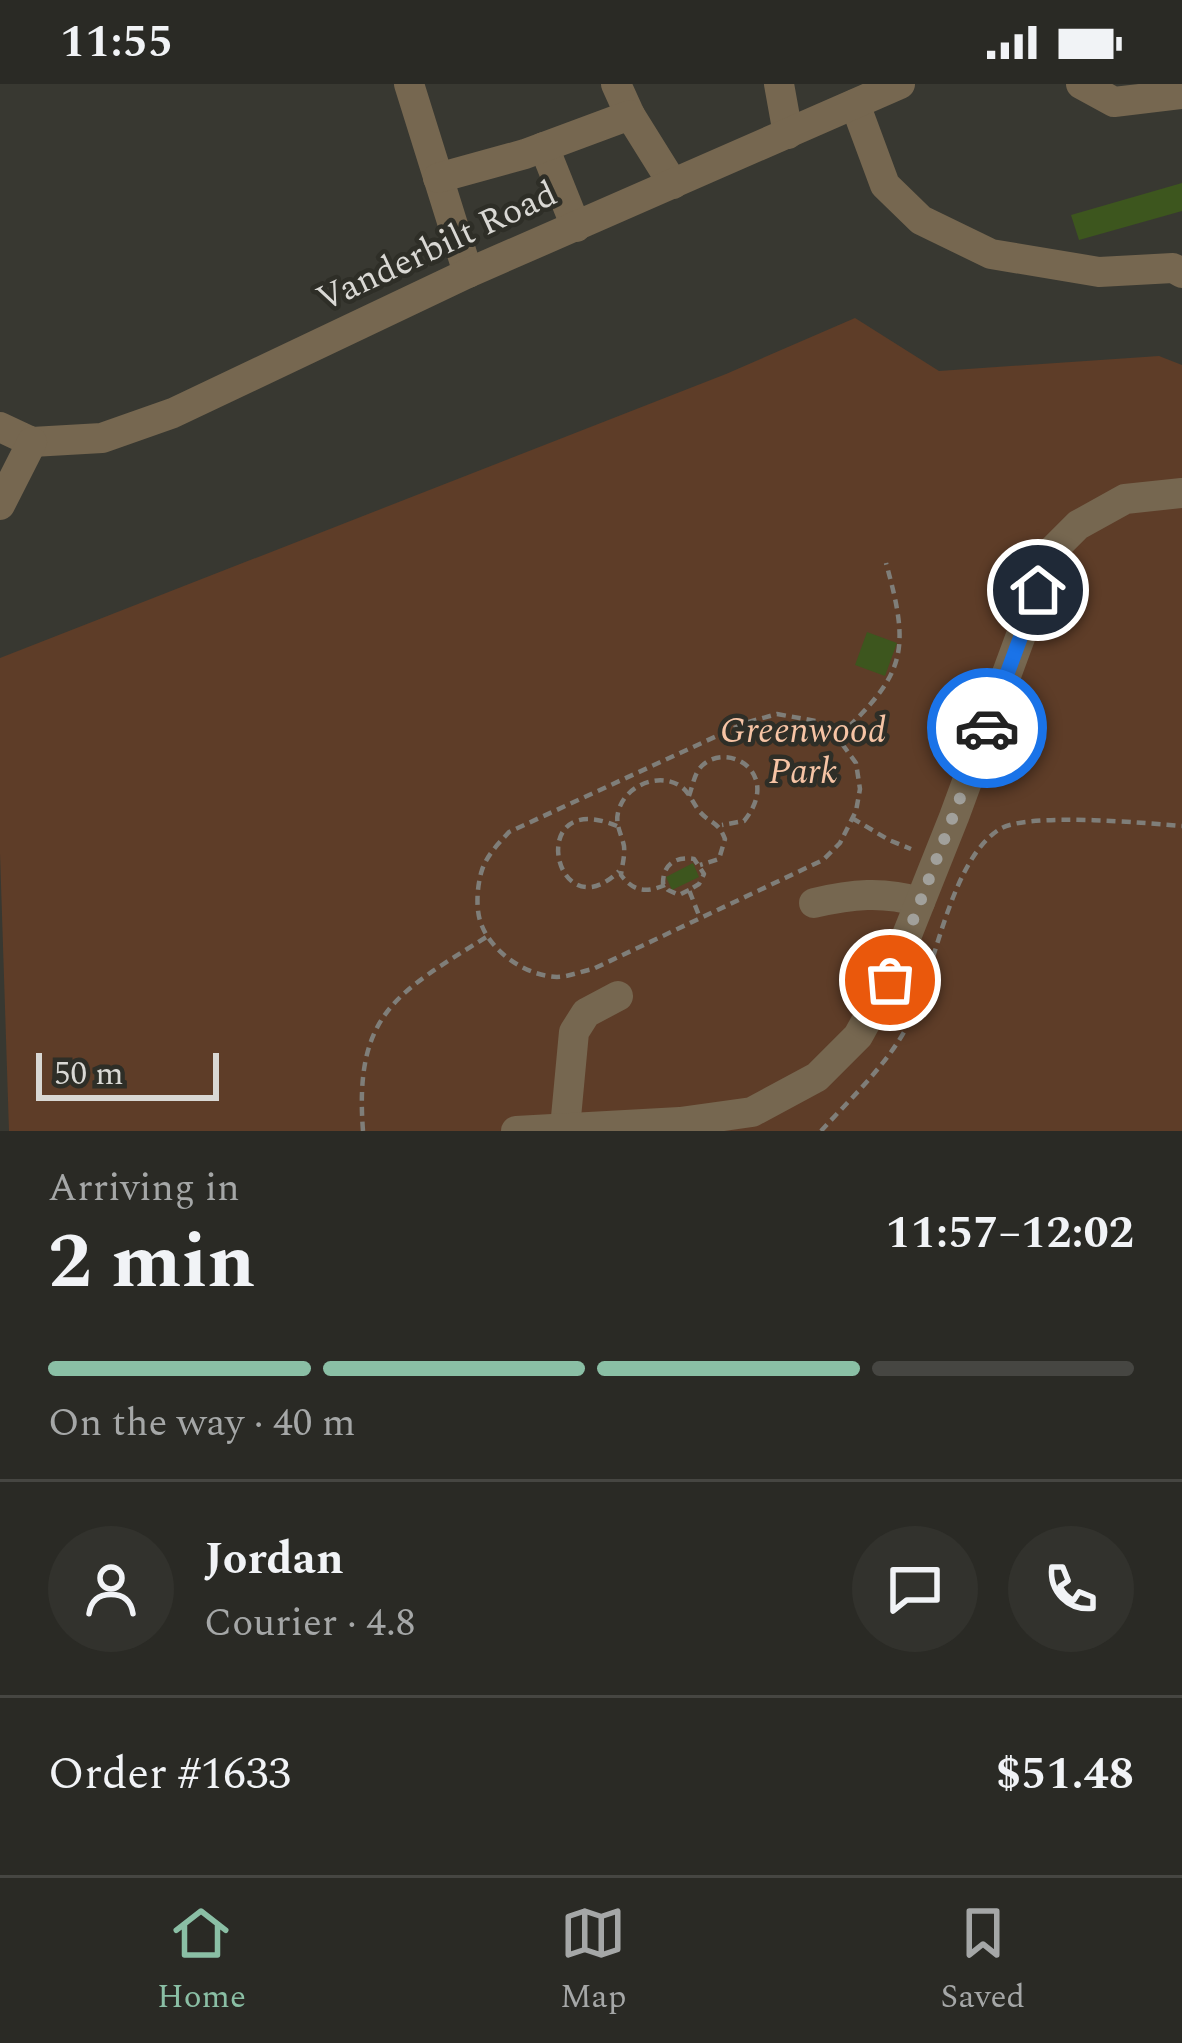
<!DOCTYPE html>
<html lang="en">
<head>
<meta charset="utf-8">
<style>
	:root { --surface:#2a2a25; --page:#32322d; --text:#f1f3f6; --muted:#a5a7a7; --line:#464642; --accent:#8abfa5 }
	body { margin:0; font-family:Spectral,serif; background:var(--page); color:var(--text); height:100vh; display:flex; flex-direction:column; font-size:45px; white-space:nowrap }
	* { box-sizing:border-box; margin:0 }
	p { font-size:39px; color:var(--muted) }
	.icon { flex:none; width:66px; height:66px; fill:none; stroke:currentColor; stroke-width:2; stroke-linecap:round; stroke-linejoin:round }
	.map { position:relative; height:1047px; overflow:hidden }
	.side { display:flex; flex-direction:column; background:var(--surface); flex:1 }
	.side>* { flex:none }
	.scale { position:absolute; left:36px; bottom:30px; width:183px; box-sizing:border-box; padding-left:12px; border:6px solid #d9d8d4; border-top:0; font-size:33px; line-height:42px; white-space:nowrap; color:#d9d8d4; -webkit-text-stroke:9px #2e2e27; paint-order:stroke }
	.pin { position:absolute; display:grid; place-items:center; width:102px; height:102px; color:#fff; margin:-51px; border:6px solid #fff; border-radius:50%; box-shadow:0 3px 12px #0007 }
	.courier { position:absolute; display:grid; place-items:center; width:120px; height:120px; margin:-60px; border:9px solid #1a73e8; border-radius:50%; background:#fff; color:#222; box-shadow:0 3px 15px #0007 }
	.overview em { font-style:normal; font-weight:700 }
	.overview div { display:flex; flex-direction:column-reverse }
	.overview { display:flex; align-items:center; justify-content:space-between; height:204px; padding:0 48px }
	h1 { font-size:78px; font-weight:700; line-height:90px }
	.bar { display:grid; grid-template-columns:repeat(4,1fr); gap:18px 12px; align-content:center; height:144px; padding:0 48px }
	.bar i { height:15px; border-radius:9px; background:var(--line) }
	.bar .on { background:var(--accent) }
	.bar p { grid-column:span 4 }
	.line { display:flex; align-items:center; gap:30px; padding:0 48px; border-top:3px solid var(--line) }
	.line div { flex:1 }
	.round { display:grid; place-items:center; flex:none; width:126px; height:126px; border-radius:63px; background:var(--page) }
	.status { display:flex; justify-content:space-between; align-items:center; height:84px; padding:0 60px; background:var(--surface); direction:ltr }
	.status svg { height:33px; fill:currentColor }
	.menu { display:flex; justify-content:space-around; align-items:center; height:168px; border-top:3px solid var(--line); background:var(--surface); font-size:33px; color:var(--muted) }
	.menu a { display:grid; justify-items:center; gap:6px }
	.menu .on { color:var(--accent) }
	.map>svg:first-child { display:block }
	.green { fill:#5e3d28 }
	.building { fill:#3d561e }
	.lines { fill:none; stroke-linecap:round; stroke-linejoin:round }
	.path { stroke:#7f7e79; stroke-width:4.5; stroke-dasharray:9 6; stroke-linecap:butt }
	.minor { stroke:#766750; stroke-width:30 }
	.done { stroke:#a1a09b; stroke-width:12; stroke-dasharray:0 21.6 }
	.route { stroke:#1a73e8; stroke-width:15 }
	.labels { text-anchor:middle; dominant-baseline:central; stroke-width:9; stroke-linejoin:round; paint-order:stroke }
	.street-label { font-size:36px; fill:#d9d8d4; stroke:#2e2e27 }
	.park-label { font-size:36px; font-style:italic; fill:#f6c4a5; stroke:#2e2e27 }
</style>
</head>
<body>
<div class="status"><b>11:55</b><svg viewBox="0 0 49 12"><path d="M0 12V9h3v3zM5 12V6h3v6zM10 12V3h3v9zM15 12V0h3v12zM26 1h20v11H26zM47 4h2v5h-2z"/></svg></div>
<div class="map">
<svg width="1182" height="1047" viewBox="0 0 1182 1047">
	<rect width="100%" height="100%" fill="#383831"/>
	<path class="green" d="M855,234L939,287L1159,272L1182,281V1047H9L0,769V574L726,290Z"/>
	<g class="building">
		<path d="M1182,99V127L1079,156L1071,131Z"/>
		<path d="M867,548L897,559L885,592L855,581Z"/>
		<path d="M693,779L699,793L672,806L666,793Z"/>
	</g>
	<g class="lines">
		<g class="path">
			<path d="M777,630L816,637L837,653L856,679L860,705L856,727L840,759L823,776L593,885C582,887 568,893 557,893C527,892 493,869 482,842C475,827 477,801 482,786C487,771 499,759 509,748L745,639Z"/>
			<path d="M838,653C905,590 911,568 886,479"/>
			<path d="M689,712C692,704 694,692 699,685C724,654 784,688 744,737L722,741"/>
			<path d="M852,734L889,756L911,765"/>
			<path d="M617,742C523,702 555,851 619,787"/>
			<path d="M665,801C646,809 634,808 621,791C622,782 625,772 624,762C621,748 614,739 619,725C627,700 662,687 683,704C690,710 694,721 700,728C712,741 718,737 725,755L719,775L700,781"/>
			<path d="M689,806L679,811L668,806L663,799C663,780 676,772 694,775L704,790L699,800L689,806L700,834"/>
			<path d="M363,1047C354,929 397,909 488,852"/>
			<path d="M821,1047C853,1012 892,976 912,933C936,881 951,775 1000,745C1027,728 1146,739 1182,742"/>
		</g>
		<g class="minor">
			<path d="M409,0L468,189"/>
			<path d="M616,0L630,31"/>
			<path d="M779,0L788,50"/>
			<path d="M1081,0L1114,18L1182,10"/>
			<path d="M855,20L885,101L921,136L991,170L1099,188L1173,184L1182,189"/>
			<path d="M544,63L576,143"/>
			<path d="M438,94L525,70L630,31L673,100"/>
			<path d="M0,343L32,358L102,354L173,329L468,189L900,0"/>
			<path d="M0,421L32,358"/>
			<path d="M814,819C852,810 883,807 920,818"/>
			<path d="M565,1044L574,948L586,929L618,912"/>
			<path d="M516,1047L680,1038L752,1028L817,993L858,952L889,896L954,733L1052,467L1078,441L1125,415L1182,409"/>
		</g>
	</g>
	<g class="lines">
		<path class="done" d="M890,896L987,644"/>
		<path class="route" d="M987,644L1038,506"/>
	</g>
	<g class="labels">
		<g class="street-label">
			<text transform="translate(437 163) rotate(-25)">Vanderbilt Road</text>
		</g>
		<g class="park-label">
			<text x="803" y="647">Greenwood<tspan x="803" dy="41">Park</tspan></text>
		</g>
	</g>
</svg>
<div class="scale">50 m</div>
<div class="pin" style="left:890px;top:896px;background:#ea580c"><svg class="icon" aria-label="bag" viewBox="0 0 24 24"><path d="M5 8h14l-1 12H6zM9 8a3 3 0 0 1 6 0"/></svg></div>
<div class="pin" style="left:1038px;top:506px;background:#1f2937"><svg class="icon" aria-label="home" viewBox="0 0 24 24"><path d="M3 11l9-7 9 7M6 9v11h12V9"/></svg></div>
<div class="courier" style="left:987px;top:644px"><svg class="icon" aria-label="car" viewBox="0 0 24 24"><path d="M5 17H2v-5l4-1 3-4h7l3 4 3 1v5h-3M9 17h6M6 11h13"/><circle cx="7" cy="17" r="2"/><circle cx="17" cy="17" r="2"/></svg></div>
</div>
<section class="side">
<div class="overview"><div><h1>2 min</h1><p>Arriving in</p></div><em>11:57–12:02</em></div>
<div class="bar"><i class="on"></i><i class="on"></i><i class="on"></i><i></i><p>On the way · 40 m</p></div>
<div class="line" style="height:216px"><a class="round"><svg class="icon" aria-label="person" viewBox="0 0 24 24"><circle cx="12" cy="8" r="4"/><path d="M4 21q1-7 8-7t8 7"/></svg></a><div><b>Jordan</b><p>Courier · 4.8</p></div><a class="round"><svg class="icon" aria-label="chat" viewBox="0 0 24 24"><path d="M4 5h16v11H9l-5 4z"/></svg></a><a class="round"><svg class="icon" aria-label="phone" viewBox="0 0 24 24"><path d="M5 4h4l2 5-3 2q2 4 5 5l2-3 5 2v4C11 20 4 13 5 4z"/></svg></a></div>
<div class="line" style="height:156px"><div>Order #1633</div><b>$51.48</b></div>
</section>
<nav class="menu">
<a class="on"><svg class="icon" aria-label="home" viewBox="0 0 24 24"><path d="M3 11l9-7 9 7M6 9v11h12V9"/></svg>Home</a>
<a><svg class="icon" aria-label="map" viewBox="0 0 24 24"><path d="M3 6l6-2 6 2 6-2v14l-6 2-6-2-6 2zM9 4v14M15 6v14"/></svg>Map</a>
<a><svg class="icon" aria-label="saved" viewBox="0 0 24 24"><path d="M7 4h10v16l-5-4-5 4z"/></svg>Saved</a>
</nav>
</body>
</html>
